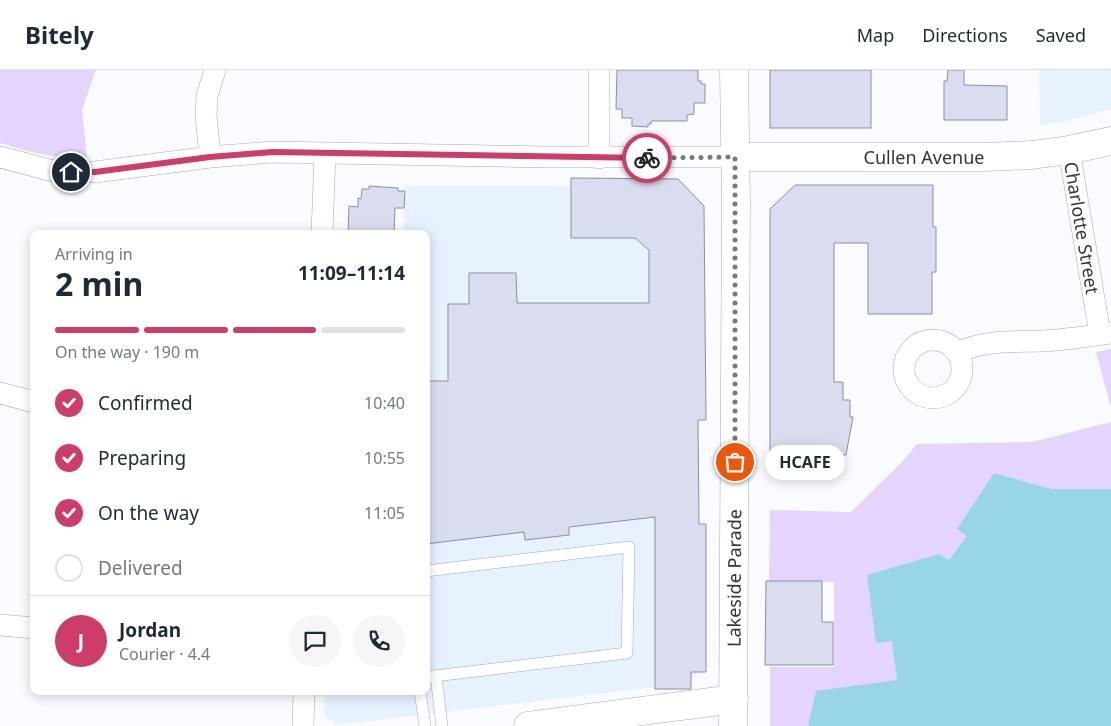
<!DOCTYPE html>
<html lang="en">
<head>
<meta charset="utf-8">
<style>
	:root { --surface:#fff; --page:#f6f6f7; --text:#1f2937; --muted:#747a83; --line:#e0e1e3; --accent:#cc3e69 }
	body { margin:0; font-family:"Noto Sans",sans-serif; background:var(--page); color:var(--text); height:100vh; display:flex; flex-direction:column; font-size:19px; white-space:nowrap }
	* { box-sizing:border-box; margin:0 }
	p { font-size:16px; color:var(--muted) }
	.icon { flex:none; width:28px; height:28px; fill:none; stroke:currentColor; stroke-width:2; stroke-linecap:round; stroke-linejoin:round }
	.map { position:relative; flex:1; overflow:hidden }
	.details { position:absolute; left:30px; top:160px; width:400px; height:465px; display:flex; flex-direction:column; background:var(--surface); border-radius:10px; box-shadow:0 2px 12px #0003 }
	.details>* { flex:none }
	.pin { position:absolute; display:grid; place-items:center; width:42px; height:42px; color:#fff; margin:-21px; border:2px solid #fff; border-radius:50%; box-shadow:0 1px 5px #0007 }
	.courier { position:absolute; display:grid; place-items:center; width:50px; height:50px; margin:-25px; border:4px solid #cc3e69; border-radius:50%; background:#fff; color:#222; box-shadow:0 1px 6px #0007 }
	.bubble { position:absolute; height:35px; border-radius:18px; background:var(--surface); box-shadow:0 2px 12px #0003; font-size:16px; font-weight:700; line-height:35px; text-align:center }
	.summary em { font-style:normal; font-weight:700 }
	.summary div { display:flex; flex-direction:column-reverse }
	.summary { display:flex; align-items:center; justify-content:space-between; height:85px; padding:0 25px }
	h1 { font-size:32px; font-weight:700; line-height:38px }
	.bar { display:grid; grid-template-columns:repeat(4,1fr); gap:8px 5px; align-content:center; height:60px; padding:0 25px }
	.bar i { height:6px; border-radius:4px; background:var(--line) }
	.bar .on { background:var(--accent) }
	.bar p { grid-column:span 4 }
	.line { display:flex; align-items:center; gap:12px; padding:0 25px; border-top:1px solid var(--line) }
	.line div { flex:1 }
	.round { display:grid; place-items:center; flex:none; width:52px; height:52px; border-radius:26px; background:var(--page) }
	ol { padding:0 25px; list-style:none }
	li { display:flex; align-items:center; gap:15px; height:55px }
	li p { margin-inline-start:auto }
	li .icon { padding:5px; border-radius:50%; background:var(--accent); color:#fff; stroke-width:4 }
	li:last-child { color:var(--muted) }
	li i { width:28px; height:28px; border:2px solid var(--line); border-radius:50% }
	header { display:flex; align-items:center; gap:30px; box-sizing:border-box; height:70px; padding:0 25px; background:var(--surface); border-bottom:1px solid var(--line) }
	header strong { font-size:24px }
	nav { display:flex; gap:28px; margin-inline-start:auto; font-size:18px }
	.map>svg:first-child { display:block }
	.built { fill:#e8f1ff }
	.green { fill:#e3d5fe }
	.water { fill:#99d6e4 }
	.building { fill:#daddef; stroke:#8d8fa0 }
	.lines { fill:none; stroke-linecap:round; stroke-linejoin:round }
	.service-casing { stroke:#a0abba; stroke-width:12 }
	.minor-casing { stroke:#a0abba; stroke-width:22 }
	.tertiary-casing { stroke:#a0abba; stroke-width:29 }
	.service { stroke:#fff; stroke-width:11 }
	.minor { stroke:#fff; stroke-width:21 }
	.tertiary { stroke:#fff; stroke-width:28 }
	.done { stroke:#767a80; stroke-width:5; stroke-dasharray:0 9 }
	.route { stroke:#cc3e69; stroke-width:6 }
	.labels { text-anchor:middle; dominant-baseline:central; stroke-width:4; stroke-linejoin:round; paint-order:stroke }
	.street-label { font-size:18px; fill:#30353b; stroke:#fff }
</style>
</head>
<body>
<header>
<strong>Bitely</strong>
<nav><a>Map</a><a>Directions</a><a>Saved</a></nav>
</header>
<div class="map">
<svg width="1111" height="656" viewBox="0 0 1111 656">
	<rect width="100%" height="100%" fill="#f9fbff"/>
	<g class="built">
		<path d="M1039,0H1111V39L1065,51L1040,55Z"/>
		<path d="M405,116H674L698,140V602L687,613L336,655L324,644L325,621H426V164H403Z"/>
	</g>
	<g class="green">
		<path d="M0,0H96L82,40L87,87C57,90 29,82 0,73Z"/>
		<path d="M1111,279V338L1096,282Z"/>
		<path d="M1111,352V656H770V597H834V512L769,511L770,440L851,442L901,393L917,374L1032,372Z"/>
	</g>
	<path class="water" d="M994,403L1051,419H1111V656H808L816,621L897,610L892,571L876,573L867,505L939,484L949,490L967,466L957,459Z"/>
	<g class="building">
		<path d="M617,0H698V11H701V14H705V33H694V44L687,45V51H651V54H648V57L632,56V48H622V39H616Z"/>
		<rect x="770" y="0" width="101" height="58"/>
		<path d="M948,0H964V15L1007,16V50H944V11H947Z"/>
		<path d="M571,108L678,109L704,136L706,350H698L699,454H706V602H691V619H655V447L569,457V465L525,470L524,462L426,474V311H448V234H469V203H516L517,233H649V180L635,168H571Z"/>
		<path d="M795,115H933V157H936V202H932V244H868V173H834V312H843V330H850V347H853L846,385L770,384V139Z"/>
		<path d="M369,116L398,118V121H405L404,138H395L394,164H348L349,136L358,137V128L361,129L362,119H369Z"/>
		<path d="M766,511H822V552H833V595H765Z"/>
	</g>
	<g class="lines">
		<defs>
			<g id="service">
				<path d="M426,501L629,477L627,583L426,607"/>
				<path d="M436,606L442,656"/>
				<path d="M420,621L425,656"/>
			</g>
			<g id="minor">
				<path d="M599,0V88"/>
				<path id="s1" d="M1069,80L1100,264"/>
				<path d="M0,87L49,100L71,102H95L210,87L273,82L544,87H735"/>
				<path d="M210,87L206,45L207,26L215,0"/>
				<path d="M322,164L325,84"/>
				<circle cx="933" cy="299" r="29"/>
				<path d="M958,282C987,270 1011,272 1041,271C1065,270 1088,266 1111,263"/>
				<path d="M0,323L34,332"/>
				<path d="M0,555L34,558"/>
				<path d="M303,656L304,621"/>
			</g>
			<g id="tertiary">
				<path id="s2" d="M735,87H984L1032,85L1069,80L1111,71"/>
				<path d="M528,656L734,629"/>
				<path id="s3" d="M733,656L736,132L734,0"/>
			</g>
		</defs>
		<use href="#service" class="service-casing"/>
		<use href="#minor" class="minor-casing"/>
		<use href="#tertiary" class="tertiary-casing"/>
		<use href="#service" class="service"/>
		<use href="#minor" class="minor"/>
		<use href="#tertiary" class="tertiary"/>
	</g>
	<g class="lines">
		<path class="done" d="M647,88L735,87V392"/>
		<path class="route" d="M71,102H95L210,87L273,82L647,88"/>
	</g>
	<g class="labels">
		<g class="street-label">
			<text stroke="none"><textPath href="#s2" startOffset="189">Cullen Avenue</textPath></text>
			<text stroke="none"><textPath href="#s1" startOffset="79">Charlotte Street</textPath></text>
			<text stroke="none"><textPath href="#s3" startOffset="148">Lakeside Parade</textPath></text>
		</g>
	</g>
</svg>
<div class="pin" style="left:735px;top:392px;background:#ea580c"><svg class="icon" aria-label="bag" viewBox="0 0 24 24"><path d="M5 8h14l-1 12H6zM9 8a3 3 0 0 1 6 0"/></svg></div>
<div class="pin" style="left:71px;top:102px;background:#1f2937"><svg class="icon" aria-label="home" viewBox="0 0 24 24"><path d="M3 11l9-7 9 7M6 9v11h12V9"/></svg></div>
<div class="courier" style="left:647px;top:88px"><svg class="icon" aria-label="bike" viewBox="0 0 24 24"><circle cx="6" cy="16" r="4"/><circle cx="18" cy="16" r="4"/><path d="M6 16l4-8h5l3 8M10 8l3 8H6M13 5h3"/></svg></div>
<div class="bubble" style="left:765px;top:375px;width:80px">HCAFE</div>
<section class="details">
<div class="summary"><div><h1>2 min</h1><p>Arriving in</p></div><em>11:09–11:14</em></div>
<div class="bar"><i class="on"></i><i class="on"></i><i class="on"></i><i></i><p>On the way · 190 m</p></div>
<ol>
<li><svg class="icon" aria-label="check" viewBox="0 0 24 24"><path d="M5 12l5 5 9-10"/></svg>Confirmed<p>10:40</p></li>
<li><svg class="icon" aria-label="check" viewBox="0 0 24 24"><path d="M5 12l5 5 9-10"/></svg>Preparing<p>10:55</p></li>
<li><svg class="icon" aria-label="check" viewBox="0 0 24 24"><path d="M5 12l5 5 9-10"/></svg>On the way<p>11:05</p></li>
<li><i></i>Delivered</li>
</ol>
<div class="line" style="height:90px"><b class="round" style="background:var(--accent);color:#fff">J</b><div><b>Jordan</b><p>Courier · 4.4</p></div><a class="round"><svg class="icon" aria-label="chat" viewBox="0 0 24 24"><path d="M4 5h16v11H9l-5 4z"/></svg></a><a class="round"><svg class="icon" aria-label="phone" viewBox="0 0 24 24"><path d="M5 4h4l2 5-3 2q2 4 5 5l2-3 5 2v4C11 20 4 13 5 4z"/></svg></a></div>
</section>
</div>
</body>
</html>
